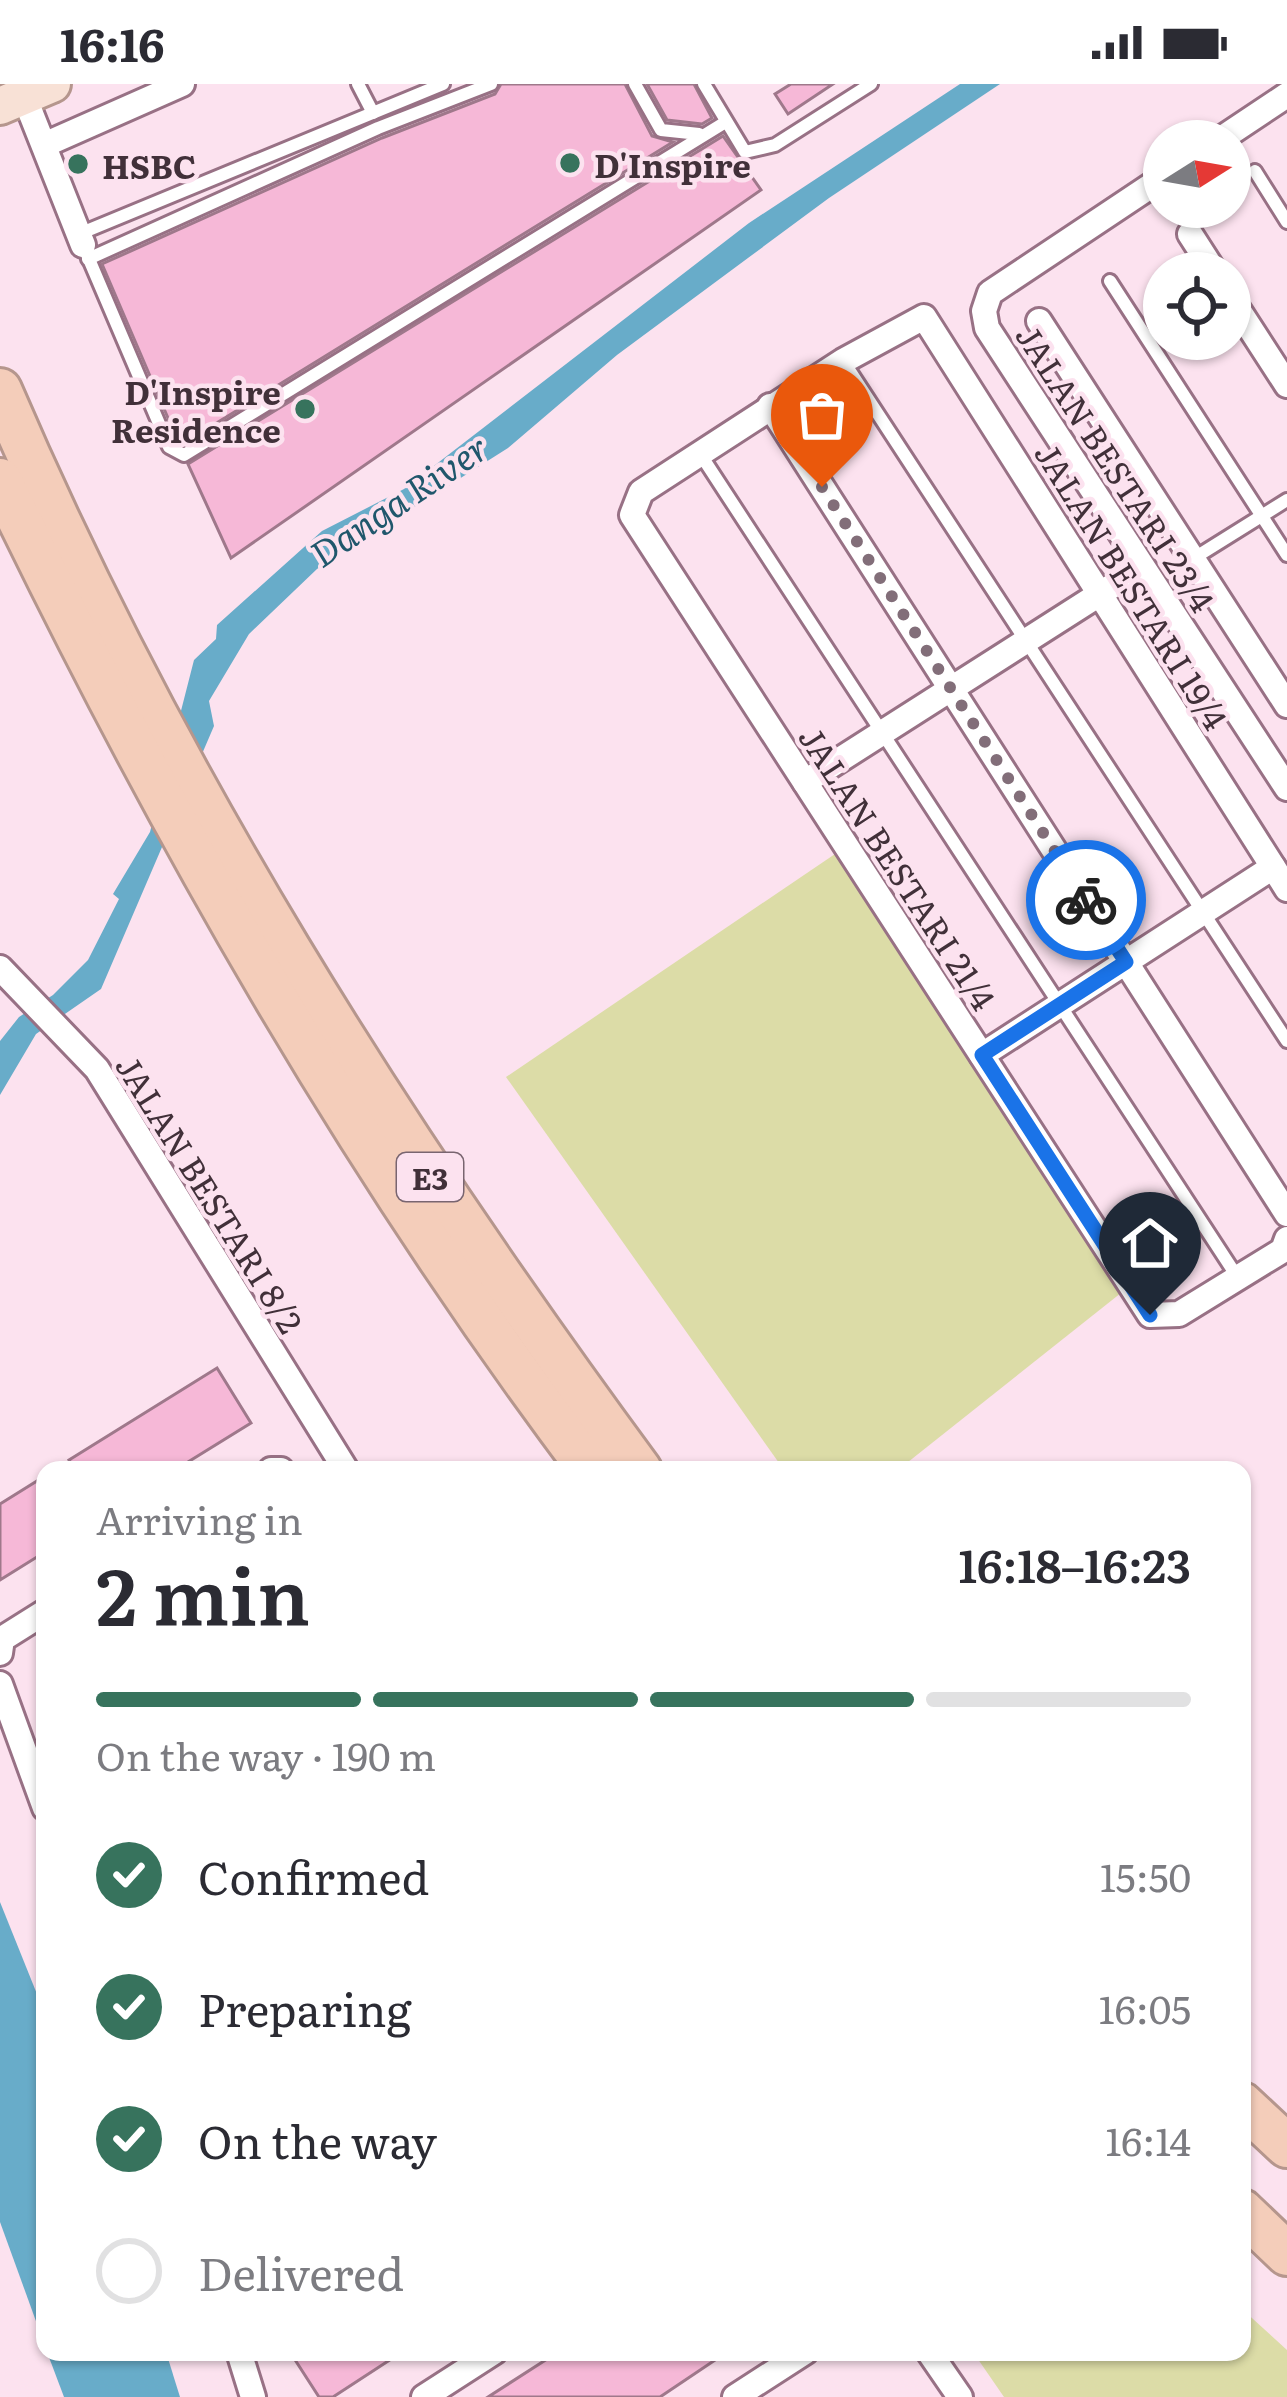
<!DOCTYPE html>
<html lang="en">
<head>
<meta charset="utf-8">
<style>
	:root { --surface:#fff; --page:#f7f7f7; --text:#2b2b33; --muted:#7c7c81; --line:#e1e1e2; --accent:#37735d }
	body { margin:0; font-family:Literata,serif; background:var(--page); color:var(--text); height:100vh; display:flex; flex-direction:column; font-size:45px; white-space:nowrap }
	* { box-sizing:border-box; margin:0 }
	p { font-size:39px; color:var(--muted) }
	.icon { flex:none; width:66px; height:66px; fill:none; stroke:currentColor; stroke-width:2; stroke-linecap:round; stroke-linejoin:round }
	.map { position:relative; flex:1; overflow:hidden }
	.drawer { position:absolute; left:36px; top:1377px; width:1215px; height:900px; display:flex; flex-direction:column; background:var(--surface); border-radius:24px; box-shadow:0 3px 9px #0004 }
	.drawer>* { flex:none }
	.needle { width:78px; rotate:79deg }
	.fabs { position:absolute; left:1143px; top:36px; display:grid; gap:24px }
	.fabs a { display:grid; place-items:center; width:108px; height:108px; border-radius:50%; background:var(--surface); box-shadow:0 3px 9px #0004; font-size:60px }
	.pin { position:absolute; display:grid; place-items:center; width:102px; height:102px; color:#fff; margin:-123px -51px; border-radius:50% 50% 50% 0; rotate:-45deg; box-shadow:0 0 12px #0007 }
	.pin .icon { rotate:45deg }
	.courier { position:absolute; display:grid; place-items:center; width:120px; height:120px; margin:-60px; border:9px solid #1a73e8; border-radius:50%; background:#fff; color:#222; box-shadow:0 3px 15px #0007 }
	.overview em { font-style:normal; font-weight:600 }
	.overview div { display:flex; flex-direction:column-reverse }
	.overview { display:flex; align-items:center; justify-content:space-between; height:204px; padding:0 60px }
	h1 { font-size:78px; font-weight:600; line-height:90px }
	.bar { display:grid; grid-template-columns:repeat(4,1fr); gap:18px 12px; align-content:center; height:144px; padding:0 60px }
	.bar i { height:15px; border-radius:9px; background:var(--line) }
	.bar .selected { background:var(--accent) }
	.bar p { grid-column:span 4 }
	ol { padding:0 60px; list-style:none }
	li { display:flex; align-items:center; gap:36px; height:132px }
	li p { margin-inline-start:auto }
	li .icon { padding:12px; border-radius:50%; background:var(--accent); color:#fff; stroke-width:4 }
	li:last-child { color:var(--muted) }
	li i { width:66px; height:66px; border:6px solid var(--line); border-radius:50% }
	.status { display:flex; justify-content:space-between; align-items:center; height:84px; padding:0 60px; background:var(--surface); direction:ltr }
	.status svg { height:33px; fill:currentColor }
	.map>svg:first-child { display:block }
	.green { fill:#dcdca7 }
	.water { fill:#68acc9 }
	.building { fill:#f6b8d7; stroke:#9f788b; stroke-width:3 }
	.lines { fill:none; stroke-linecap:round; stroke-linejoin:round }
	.lane-casing { stroke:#987185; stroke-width:18 }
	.street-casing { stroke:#987185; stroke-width:30 }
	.primary-casing { stroke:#b5968d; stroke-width:42 }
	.highway-casing { stroke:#b5968d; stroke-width:48 }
	.lane { stroke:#fff; stroke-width:12 }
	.street { stroke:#fff; stroke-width:24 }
	.primary { stroke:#f8e1d6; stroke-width:36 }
	.highway { stroke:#f4cdba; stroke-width:42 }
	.done { stroke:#826e79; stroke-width:12; stroke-dasharray:0 21.6 }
	.route { stroke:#1a73e8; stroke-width:15 }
	.poi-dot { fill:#37735d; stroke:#fce2ef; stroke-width:4.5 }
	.labels { text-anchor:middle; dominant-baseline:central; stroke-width:9; stroke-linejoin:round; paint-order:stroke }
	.shield { fill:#fce2ef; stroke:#796570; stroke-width:3 }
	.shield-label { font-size:30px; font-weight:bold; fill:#413039 }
	.poi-label { font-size:33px; font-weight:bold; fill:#413039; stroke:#fce2ef; text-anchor:start }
	.street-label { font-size:33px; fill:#413039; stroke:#fce2ef }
	.water-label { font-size:36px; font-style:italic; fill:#20576c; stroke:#fce2ef }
</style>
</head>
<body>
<div class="status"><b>16:16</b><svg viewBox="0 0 49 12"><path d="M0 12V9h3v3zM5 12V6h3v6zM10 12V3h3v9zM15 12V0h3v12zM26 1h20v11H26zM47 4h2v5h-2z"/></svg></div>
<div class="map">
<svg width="1287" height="2313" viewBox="0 0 1287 2313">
	<rect width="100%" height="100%" fill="#fce2ef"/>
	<g class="green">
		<path d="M835,770L1126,1205L898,1386H784L506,993Z"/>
		<path d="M1242,2225L1287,2266V2313H1004L973,2268H1242Z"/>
	</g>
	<g class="water">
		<path d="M960,0H1000L829,114L617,271L508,364L317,485L249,550L209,617L214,642L101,905L36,950L0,1011V957L19,933L53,911L88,876L119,815L113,810L150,748L194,576L216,555L217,541L322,447L404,405L749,139Z"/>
		<path d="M0,1818L45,1930V2262L0,2138Z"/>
		<path d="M47,2268H166L180,2313H64Z"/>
	</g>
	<g class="building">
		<path d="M501,0H625L652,52L673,58L184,359L177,355L102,180L382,54L495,10Z"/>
		<path d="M647,0H694L712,34L702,40L667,36Z"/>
		<path d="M791,0H833L788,30L775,10Z"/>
		<path d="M723,52L761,106L231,474L188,380Z"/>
		<path d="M217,1284L251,1339L175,1386H75L69,1376Z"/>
		<path d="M45,1392V1468L0,1496V1420Z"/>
		<path d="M290,2268H402L333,2313H319Z"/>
		<path d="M558,2268H727L660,2313H488Z"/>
	</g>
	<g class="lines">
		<defs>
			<g id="lane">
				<path d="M358,0L373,29"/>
				<path d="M635,0L661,46L699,50"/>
				<path d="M704,0L745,68L775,61L871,0"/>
				<path d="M1255,87L1287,138"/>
				<path d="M79,150L443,0"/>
				<path d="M83,161L169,363L184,371L724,39"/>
				<path d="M88,175L378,44L491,0"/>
				<path d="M1110,197L1287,471"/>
				<path d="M844,278L1287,957"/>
				<path d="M699,368L1238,1194"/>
				<path d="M1191,476L1287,416"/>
			</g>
			<g id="street">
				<path d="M24,12L83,161"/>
				<path d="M1218,57L1287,11"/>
				<path d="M44,61L182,0"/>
				<path d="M1164,93L990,209L984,227L987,244L1287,704"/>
				<path d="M1190,150L1215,189"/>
				<path d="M1230,213L1287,301"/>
				<path d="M1039,237L1287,621"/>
				<path d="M770,322L1287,1130"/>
				<path d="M805,698L1142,483"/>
				<path d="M1287,805L924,233L843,277L641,408L632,431L1150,1231L1179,1230L1283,1166L1287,1155"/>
				<path d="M0,884L97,985L346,1386"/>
				<path d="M982,971L1273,783"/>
				<path d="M271,1386H281"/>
				<path d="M0,1569L2,1555L45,1528"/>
				<path d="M0,1600L45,1724"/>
				<path d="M239,2268L253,2313"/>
				<path d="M929,2268L960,2313"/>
				<path d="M424,2313L494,2268"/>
				<path d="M735,2313L805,2268"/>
			</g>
			<path id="primary" d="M0,22L52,0"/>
			<g id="highway">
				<path d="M0,306C166,694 391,1048 640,1386"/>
				<path d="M0,396C167,743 358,1078 590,1386"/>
				<path d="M1242,2020L1287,2062"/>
				<path d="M1242,2127L1287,2170"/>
			</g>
		</defs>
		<use href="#lane" class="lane-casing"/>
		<use href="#street" class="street-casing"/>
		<use href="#primary" class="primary-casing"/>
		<use href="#highway" class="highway-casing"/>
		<use href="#lane" class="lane"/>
		<use href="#street" class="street"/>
		<use href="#primary" class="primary"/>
		<use href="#highway" class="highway"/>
	</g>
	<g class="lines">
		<path class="done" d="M822,403L1086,816"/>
		<path class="route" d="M1086,816L1126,878L982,971L1150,1231"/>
	</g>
	<g class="poi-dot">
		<circle cx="570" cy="79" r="12"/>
		<circle cx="78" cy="80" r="12"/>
		<circle cx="305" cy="325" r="12"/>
	</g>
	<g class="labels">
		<rect class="shield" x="397" y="1069" width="66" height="48" rx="9"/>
		<g class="shield-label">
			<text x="430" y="1093">E3</text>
		</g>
		<g class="poi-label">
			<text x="594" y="79">D'Inspire</text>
			<text x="102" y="80">HSBC</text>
			<text x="281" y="306" text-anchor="end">D'Inspire<tspan x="281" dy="38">Residence</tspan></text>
		</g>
		<g class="street-label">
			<text transform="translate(1117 383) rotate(57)">JALAN BESTARI 23/4</text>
			<text transform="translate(1133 501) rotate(58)">JALAN BESTARI 19/4</text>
			<text transform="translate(899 783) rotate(57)">JALAN BESTARI 21/4</text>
			<text transform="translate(211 1109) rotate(58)">JALAN BESTARI 8/2</text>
		</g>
		<g class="water-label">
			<text transform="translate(398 415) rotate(-34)">Danga River</text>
		</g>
	</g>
</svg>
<div class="fabs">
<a><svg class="needle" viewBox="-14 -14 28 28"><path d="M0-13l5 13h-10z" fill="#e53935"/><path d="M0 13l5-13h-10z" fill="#7c7c81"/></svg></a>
<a><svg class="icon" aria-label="locate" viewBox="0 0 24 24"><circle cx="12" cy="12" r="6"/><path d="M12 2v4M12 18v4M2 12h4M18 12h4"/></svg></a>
</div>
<div class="pin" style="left:822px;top:403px;background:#ea580c"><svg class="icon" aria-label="bag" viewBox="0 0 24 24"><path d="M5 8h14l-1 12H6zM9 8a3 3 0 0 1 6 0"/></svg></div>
<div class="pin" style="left:1150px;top:1231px;background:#1f2937"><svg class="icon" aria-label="home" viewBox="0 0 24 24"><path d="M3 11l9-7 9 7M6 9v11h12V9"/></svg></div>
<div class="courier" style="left:1086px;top:816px"><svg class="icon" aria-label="bike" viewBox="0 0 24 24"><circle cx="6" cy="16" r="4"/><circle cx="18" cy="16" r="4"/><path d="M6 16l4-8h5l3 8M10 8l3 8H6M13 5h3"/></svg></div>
<section class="drawer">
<div class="overview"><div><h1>2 min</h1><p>Arriving in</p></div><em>16:18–16:23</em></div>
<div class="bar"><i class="selected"></i><i class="selected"></i><i class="selected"></i><i></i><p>On the way · 190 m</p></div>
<ol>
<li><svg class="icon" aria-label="check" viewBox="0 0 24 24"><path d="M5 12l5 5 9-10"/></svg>Confirmed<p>15:50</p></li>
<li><svg class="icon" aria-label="check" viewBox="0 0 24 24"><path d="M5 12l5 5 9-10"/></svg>Preparing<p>16:05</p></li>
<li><svg class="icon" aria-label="check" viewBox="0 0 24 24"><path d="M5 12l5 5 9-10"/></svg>On the way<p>16:14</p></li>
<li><i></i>Delivered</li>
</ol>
</section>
</div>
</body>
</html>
